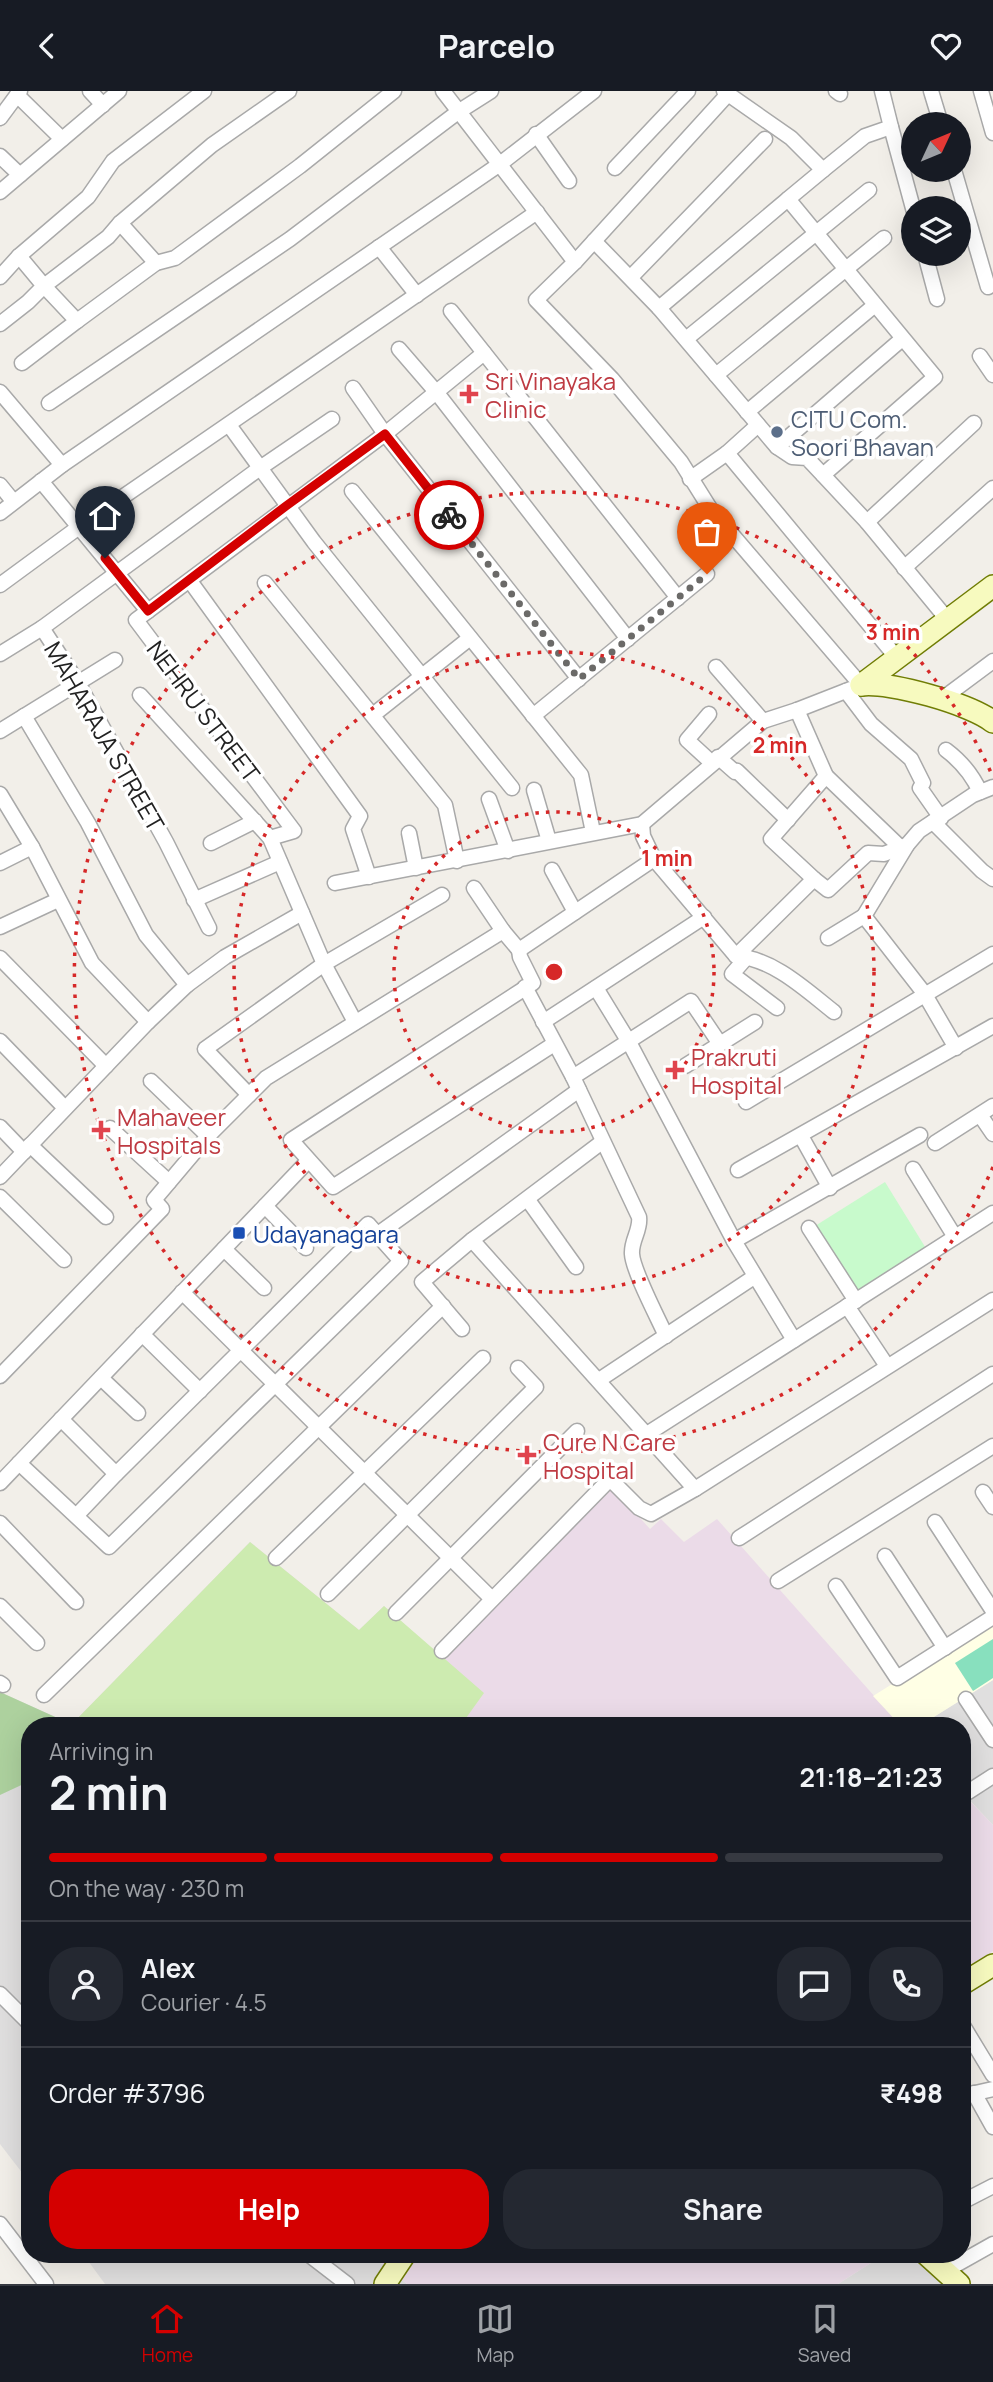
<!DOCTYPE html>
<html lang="en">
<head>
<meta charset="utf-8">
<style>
	:root { --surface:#171b24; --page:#242831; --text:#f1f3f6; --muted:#9ea1a6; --line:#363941; --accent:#d40000 }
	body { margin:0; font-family:Manrope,sans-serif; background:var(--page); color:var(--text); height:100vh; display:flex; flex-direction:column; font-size:26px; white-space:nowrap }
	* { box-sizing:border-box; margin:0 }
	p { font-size:23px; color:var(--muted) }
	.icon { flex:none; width:38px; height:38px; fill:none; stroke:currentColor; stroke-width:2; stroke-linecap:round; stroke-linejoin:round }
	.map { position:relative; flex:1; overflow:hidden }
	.details { position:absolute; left:21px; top:1626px; width:950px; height:546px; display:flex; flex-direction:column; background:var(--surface); border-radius:28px; box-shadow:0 7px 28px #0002 }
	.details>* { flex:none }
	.needle { width:46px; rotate:46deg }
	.fabs { position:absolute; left:901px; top:21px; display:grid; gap:14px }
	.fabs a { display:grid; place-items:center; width:70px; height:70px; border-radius:50%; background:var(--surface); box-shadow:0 7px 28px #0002; font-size:35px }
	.pin { position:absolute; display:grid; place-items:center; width:60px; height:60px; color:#fff; margin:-72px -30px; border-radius:50% 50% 50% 0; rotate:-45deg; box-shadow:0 0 7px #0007 }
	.pin .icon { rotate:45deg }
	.courier { position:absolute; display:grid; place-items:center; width:70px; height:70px; margin:-35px; border:5px solid #d40000; border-radius:50%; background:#fff; color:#222; box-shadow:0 2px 9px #0007 }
	.overview em { font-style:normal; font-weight:700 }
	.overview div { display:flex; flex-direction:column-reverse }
	.overview { display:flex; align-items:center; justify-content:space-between; height:119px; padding:0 28px }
	h1 { font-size:46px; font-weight:700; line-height:52px }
	.bar { display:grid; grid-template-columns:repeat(4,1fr); gap:10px 7px; align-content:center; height:84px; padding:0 28px }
	.bar i { height:9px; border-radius:5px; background:var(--line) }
	.bar .selected { background:var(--accent) }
	.bar p { grid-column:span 4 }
	.line { display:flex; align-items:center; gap:18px; padding:0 28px; border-top:2px solid var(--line) }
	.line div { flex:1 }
	.round { display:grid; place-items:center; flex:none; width:74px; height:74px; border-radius:28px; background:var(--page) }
	.cta { display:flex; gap:14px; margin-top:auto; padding:14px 28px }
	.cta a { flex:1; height:80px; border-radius:28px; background:var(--accent); color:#fff; font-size:28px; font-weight:700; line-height:80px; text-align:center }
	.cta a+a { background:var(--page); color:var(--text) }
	header { display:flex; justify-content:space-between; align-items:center; height:91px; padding:0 28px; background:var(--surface); font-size:32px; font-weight:700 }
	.tab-bar { display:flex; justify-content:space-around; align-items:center; height:98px; border-top:2px solid var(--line); background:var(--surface); font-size:19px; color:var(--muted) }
	.tab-bar a { display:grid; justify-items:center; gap:4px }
	.tab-bar .selected { color:var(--accent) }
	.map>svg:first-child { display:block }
	.residential { fill:#e0dfdf }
	.industrial { fill:#ebdbe8 }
	.education { fill:#ffffe5 }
	.grass { fill:#cdebb0 }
	.forest { fill:#add19e }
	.park { fill:#c8facc }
	.pitch { fill:#88e0be }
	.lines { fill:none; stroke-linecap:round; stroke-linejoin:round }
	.street-casing { stroke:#a9a9a9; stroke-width:17 }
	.secondary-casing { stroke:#707d05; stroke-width:24 }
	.street { stroke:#fff; stroke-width:14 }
	.secondary { stroke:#f7fabf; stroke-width:21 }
	.done { stroke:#6b6a68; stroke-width:7; stroke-dasharray:0 12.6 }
	.route { stroke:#d40000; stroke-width:9 }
	.ring { fill:none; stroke:#d62828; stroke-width:3.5; stroke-dasharray:3.5 7 }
	.health-dot { fill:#e0444e; stroke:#fff; stroke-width:2.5 }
	.service-dot { fill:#5c6f8a; stroke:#fff; stroke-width:2.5 }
	.transit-dot { fill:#1a4fb4; stroke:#fff; stroke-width:2.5 }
	.labels { text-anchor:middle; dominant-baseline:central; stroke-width:7; stroke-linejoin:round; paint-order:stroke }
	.health-label { font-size:24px; fill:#be3a42; stroke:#fff; text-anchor:start }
	.service-label { font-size:24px; fill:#4e5e75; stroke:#fff; text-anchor:start }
	.street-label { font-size:24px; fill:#222; stroke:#fff }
	.transit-label { font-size:24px; fill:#164399; stroke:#fff; text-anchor:start }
	.centre { fill:#d62828; stroke:#fff; stroke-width:3.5 }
	.ring-label { font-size:21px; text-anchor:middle; font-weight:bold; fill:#d62828; stroke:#fff; stroke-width:7; stroke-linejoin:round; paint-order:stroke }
</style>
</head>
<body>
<header><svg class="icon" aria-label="back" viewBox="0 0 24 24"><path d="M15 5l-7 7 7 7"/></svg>Parcelo<svg class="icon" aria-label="heart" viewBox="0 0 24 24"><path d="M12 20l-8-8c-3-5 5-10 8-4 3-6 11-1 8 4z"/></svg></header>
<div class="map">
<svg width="993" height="2193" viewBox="0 0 993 2193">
	<rect width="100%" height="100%" fill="#f2efe9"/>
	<g class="residential">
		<path d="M993,1589V1734L963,1702L962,1634H921Z"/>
		<path d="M0,1601L73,1634H30V2092L0,2053Z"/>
		<path d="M83,2163H386L380,2171L407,2193H105Z"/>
		<path d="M885,2163H913L945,2193H838Z"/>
	</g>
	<g class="industrial">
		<path d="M611,1399L622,1407L650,1438L661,1428L684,1451L717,1428L900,1634H71L250,1451L359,1539L384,1515L441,1566Z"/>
		<path d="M962,1702L993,1734V1860L963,1879Z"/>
		<path d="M386,2163H885L838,2193H407L380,2171Z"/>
	</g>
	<path class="education" d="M993,1530V1589L921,1634H900L873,1605Z"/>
	<path class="grass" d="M250,1451L359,1539L384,1515L484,1602L461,1634H71Z"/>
	<path class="forest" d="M0,1601L73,1634H30V1690L0,1704Z"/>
	<path class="park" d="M885,1091L927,1159L857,1202L815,1135Z"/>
	<path class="pitch" d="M993,1548V1587L973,1600L955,1572Z"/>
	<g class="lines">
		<defs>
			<g id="street">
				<path d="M90,0L103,14"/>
				<path d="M443,0L575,171"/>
				<path d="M836,0L840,3"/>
				<path d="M931,0L941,33"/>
				<path d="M981,0L993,42"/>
				<path d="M728,3L791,47L823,79L788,108L935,286L823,384"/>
				<path d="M17,4L62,48"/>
				<path d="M0,27L20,0"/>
				<path d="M891,36L914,121"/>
				<path d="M536,43L569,90"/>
				<path d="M0,65L20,84"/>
				<path d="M615,77L688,0"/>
				<path d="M823,79L865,45L891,36L882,0"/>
				<path d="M954,79L988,196"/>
				<path d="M0,101L119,0"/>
				<path d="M120,132L156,172"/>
				<path d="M594,150L659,217L777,356L792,366L807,367L823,384L867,431L947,528"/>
				<path d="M379,156L417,204"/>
				<path d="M925,163L937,208"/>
				<path d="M0,186L19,165L88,106L113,70L204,0"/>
				<path d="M631,186L765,48"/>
				<path d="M659,217L788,108"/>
				<path d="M451,220L678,507"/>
				<path d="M77,230L156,172L175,167L300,75L394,0"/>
				<path d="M0,233L28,211L44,195L19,165"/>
				<path d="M686,248L869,99"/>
				<path d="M399,258L437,302L628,548"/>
				<path d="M980,265L993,284"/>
				<path d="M22,272L77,230L44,195L108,146L120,132L212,54L289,0"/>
				<path d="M716,284L884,147"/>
				<path d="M353,297L385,343L579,588"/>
				<path d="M0,301L62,374"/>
				<path d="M49,312L290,148L458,21L491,0"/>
				<path d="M747,321L875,214"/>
				<path d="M229,334L314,451L512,697"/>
				<path d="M758,334L727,362L897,567"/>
				<path d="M777,356L902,248"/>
				<path d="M690,388L727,362"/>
				<path d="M41,390L148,520"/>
				<path d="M0,394L13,410"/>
				<path d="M352,400L581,684L593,741"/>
				<path d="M0,422L62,374L500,73L594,0"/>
				<path d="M867,431L974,332"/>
				<path d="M904,477L993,397"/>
				<path d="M190,490L360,725L353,738L369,786"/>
				<path d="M265,492L445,714L457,770"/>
				<path d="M0,494L79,436L537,121"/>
				<path d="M0,563L42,537"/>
				<path d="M716,576L763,630"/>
				<path d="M846,600L871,633L911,668L923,692L920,697L941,727"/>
				<path d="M140,604L270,747L324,873L355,931"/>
				<path d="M942,608L993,570"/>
				<path d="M797,619L826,685"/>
				<path d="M709,623L687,649L712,672"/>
				<path d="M373,624L470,547"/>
				<path d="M533,625L707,483"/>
				<path d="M0,640L115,569"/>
				<path d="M946,659C962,671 972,683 980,701"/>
				<path d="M718,666L735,681L737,680L788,729"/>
				<path d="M534,699L549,750"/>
				<path d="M0,703L32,756L92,872L148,931"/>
				<path d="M489,708L508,760"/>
				<path d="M933,731L982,780L993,788"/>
				<path d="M642,733L643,745L654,768L736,865C774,868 806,899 834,921"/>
				<path d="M409,742L416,777"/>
				<path d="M270,747L294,740L136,529L385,343L484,262"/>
				<path d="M211,752L255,730"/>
				<path d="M0,772L32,756"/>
				<path d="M552,779L575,821"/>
				<path d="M814,788L828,799L868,762L884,763L907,754"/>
				<path d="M335,792L642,733L763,630L797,619L861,594L711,419L681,371L612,288L536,209L575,171L728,3L724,0"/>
				<path d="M474,797L503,840L519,859L654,768"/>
				<path d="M194,809L280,771"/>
				<path d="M0,836L58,809"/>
				<path d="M209,837L166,751L78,592L42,537L260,377L332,328"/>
				<path d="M828,847L864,825"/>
				<path d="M519,859L520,866L533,892L291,1049L333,1096L554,953"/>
				<path d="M736,865L814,788L771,748L826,685L901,757"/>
				<path d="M747,866L732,883L777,917"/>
				<path d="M0,867L106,975"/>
				<path d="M187,894L225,866L302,822"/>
				<path d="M525,896L573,986L639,1126C641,1139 631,1149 632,1163C633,1180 658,1227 666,1245"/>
				<path d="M596,897L629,951L734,1150L794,1249"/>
				<path d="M543,931L704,826"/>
				<path d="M0,950L65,1017"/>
				<path d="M956,957L924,902L864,825L907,754L919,740L973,704L993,696"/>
				<path d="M685,975L755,931"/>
				<path d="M573,986L691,910L720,953"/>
				<path d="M151,990L208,1045"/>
				<path d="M249,1004L205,958L324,873L442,804"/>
				<path d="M746,1011L993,863"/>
				<path d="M980,1024L993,1043"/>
				<path d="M0,1036L24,1061"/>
				<path d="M110,1037L169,1091"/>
				<path d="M801,1045L830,1097"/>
				<path d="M602,1051L472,1149L695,1398"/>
				<path d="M935,1052L993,1015"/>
				<path d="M30,1054L106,1126"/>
				<path d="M913,1078L955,1146"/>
				<path d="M738,1079L993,935"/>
				<path d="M0,1086L148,931L187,894L146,844L88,732L24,625"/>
				<path d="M0,1106L64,1169"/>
				<path d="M528,1109L576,1176"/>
				<path d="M265,1115L306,1157"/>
				<path d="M809,1137L856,1210"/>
				<path d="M378,1143L579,999"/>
				<path d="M734,1150L920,1044"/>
				<path d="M224,1158L264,1197"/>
				<path d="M182,1201L492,1508"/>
				<path d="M847,1215L887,1275"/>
				<path d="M462,1238L422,1191L472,1149"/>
				<path d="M142,1243L200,1300"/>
				<path d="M0,1285L162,1118L154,1109L208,1045L266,987L503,840"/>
				<path d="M101,1287L138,1322"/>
				<path d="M599,1289L754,1186"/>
				<path d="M647,1343L993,1122"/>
				<path d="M19,1372L109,1456L401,1170L368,1133L116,1383L61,1328"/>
				<path d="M0,1392L308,1070"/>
				<path d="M983,1401L993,1416"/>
				<path d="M77,1424L116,1383"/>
				<path d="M935,1431L993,1520"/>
				<path d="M0,1432L76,1511"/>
				<path d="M739,1447L993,1283"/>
				<path d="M885,1465L945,1557"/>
				<path d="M276,1467L483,1267"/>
				<path d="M778,1490L993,1355"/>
				<path d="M836,1495L897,1587L993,1526"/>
				<path d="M328,1503L536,1296L518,1277"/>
				<path d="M0,1515L37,1552"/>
				<path d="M396,1522L577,1340"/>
				<path d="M442,1560L610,1388L639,1417L651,1423L695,1398L993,1209"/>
				<path d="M0,1592L3,1594"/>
				<path d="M44,1604L443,1215"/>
				<path d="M966,1608L993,1649"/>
				<path d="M968,1701L993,1685"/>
				<path d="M0,1903L30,1933"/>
				<path d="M962,1933L993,1984"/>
				<path d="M974,2002L993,2036"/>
				<path d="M962,2005L993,1998"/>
				<path d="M962,2111L993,2095"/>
				<path d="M0,2133L46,2193"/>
				<path d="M308,2163L347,2193"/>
				<path d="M945,2180L993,2153"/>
			</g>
			<g id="secondary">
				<path d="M861,594L993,495"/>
				<path d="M861,594C889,590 971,613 993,631"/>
				<path d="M962,1893L993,1874"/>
				<path d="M926,2163L959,2193"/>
				<path d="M385,2193L405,2163"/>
			</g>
		</defs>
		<use href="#street" class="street-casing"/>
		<use href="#secondary" class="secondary-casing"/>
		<use href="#street" class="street"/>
		<use href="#secondary" class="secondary"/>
	</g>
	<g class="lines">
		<path class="done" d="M449,424L579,588L707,483"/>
		<path class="route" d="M105,467L148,520L286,415L385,343L449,424"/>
	</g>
	<g class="ring">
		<circle cx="554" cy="881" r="160"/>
		<circle cx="554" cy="881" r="320"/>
		<path d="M993 1076A480 480 0 1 1 993 686"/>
	</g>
	<g class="health-dot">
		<path d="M465.5 292.5h7v7h7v7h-7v7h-7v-7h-7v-7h7z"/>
		<path d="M671.5 968.5h7v7h7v7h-7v7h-7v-7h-7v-7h7z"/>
		<path d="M97.5 1028.5h7v7h7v7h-7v7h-7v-7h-7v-7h7z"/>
		<path d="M523.5 1353.5h7v7h7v7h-7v7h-7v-7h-7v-7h7z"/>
	</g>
	<circle class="service-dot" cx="777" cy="341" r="7"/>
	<rect class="transit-dot" x="232" y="1135" width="14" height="14" rx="3.5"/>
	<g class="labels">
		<g class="health-label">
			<text x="485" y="289">Sri Vinayaka<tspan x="485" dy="28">Clinic</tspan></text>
			<text x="691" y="965">Prakruti<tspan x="691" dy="28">Hospital</tspan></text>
			<text x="117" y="1025">Mahaveer<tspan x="117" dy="28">Hospitals</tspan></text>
			<text x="543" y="1350">Cure N Care<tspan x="543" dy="28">Hospital</tspan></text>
		</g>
		<g class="service-label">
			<text x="791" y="327">CITU Com.<tspan x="791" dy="28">Soori Bhavan</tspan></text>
		</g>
		<g class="street-label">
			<text transform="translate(204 620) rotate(53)">NEHRU STREET</text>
			<text transform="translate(105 645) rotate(60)">MAHARAJA STREET</text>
		</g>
		<g class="transit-label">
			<text x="253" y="1142">Udayanagara</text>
		</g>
	</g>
	<circle cx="554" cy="881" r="10" class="centre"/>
	<g class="ring-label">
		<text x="893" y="549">3 min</text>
		<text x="780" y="662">2 min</text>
		<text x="667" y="775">1 min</text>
	</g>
</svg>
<div class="fabs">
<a><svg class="needle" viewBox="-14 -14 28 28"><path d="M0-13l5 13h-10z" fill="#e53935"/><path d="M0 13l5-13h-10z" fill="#9ea1a6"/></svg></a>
<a><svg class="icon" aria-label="layers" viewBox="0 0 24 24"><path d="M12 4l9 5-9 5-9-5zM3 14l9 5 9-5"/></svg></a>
</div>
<div class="pin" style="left:707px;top:483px;background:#ea580c"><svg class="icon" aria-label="bag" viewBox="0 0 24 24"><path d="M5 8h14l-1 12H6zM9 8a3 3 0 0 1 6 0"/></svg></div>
<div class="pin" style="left:105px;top:467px;background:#1f2937"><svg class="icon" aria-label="home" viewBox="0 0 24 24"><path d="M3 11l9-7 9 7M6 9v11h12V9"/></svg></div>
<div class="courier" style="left:449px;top:424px"><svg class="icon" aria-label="bike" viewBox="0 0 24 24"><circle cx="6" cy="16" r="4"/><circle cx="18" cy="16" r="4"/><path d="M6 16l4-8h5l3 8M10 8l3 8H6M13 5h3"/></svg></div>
<section class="details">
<div class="overview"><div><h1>2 min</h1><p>Arriving in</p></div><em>21:18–21:23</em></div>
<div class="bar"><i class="selected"></i><i class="selected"></i><i class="selected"></i><i></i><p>On the way · 230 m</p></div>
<div class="line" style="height:126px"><a class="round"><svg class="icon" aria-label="person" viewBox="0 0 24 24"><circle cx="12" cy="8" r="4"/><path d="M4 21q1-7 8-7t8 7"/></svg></a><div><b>Alex</b><p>Courier · 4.5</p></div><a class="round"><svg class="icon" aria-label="chat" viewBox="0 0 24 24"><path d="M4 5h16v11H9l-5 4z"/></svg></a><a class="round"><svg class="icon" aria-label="phone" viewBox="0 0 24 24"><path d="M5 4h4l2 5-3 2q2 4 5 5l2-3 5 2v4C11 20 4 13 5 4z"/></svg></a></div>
<div class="line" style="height:91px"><div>Order #3796</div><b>₹498</b></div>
<div class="cta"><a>Help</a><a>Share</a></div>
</section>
</div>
<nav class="tab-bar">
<a class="selected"><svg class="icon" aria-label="home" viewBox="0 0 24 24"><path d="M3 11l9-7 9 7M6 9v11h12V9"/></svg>Home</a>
<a><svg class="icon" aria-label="map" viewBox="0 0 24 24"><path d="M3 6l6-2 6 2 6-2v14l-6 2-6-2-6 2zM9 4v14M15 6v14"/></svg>Map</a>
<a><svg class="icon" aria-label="saved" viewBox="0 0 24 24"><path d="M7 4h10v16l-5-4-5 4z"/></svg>Saved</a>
</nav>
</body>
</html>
